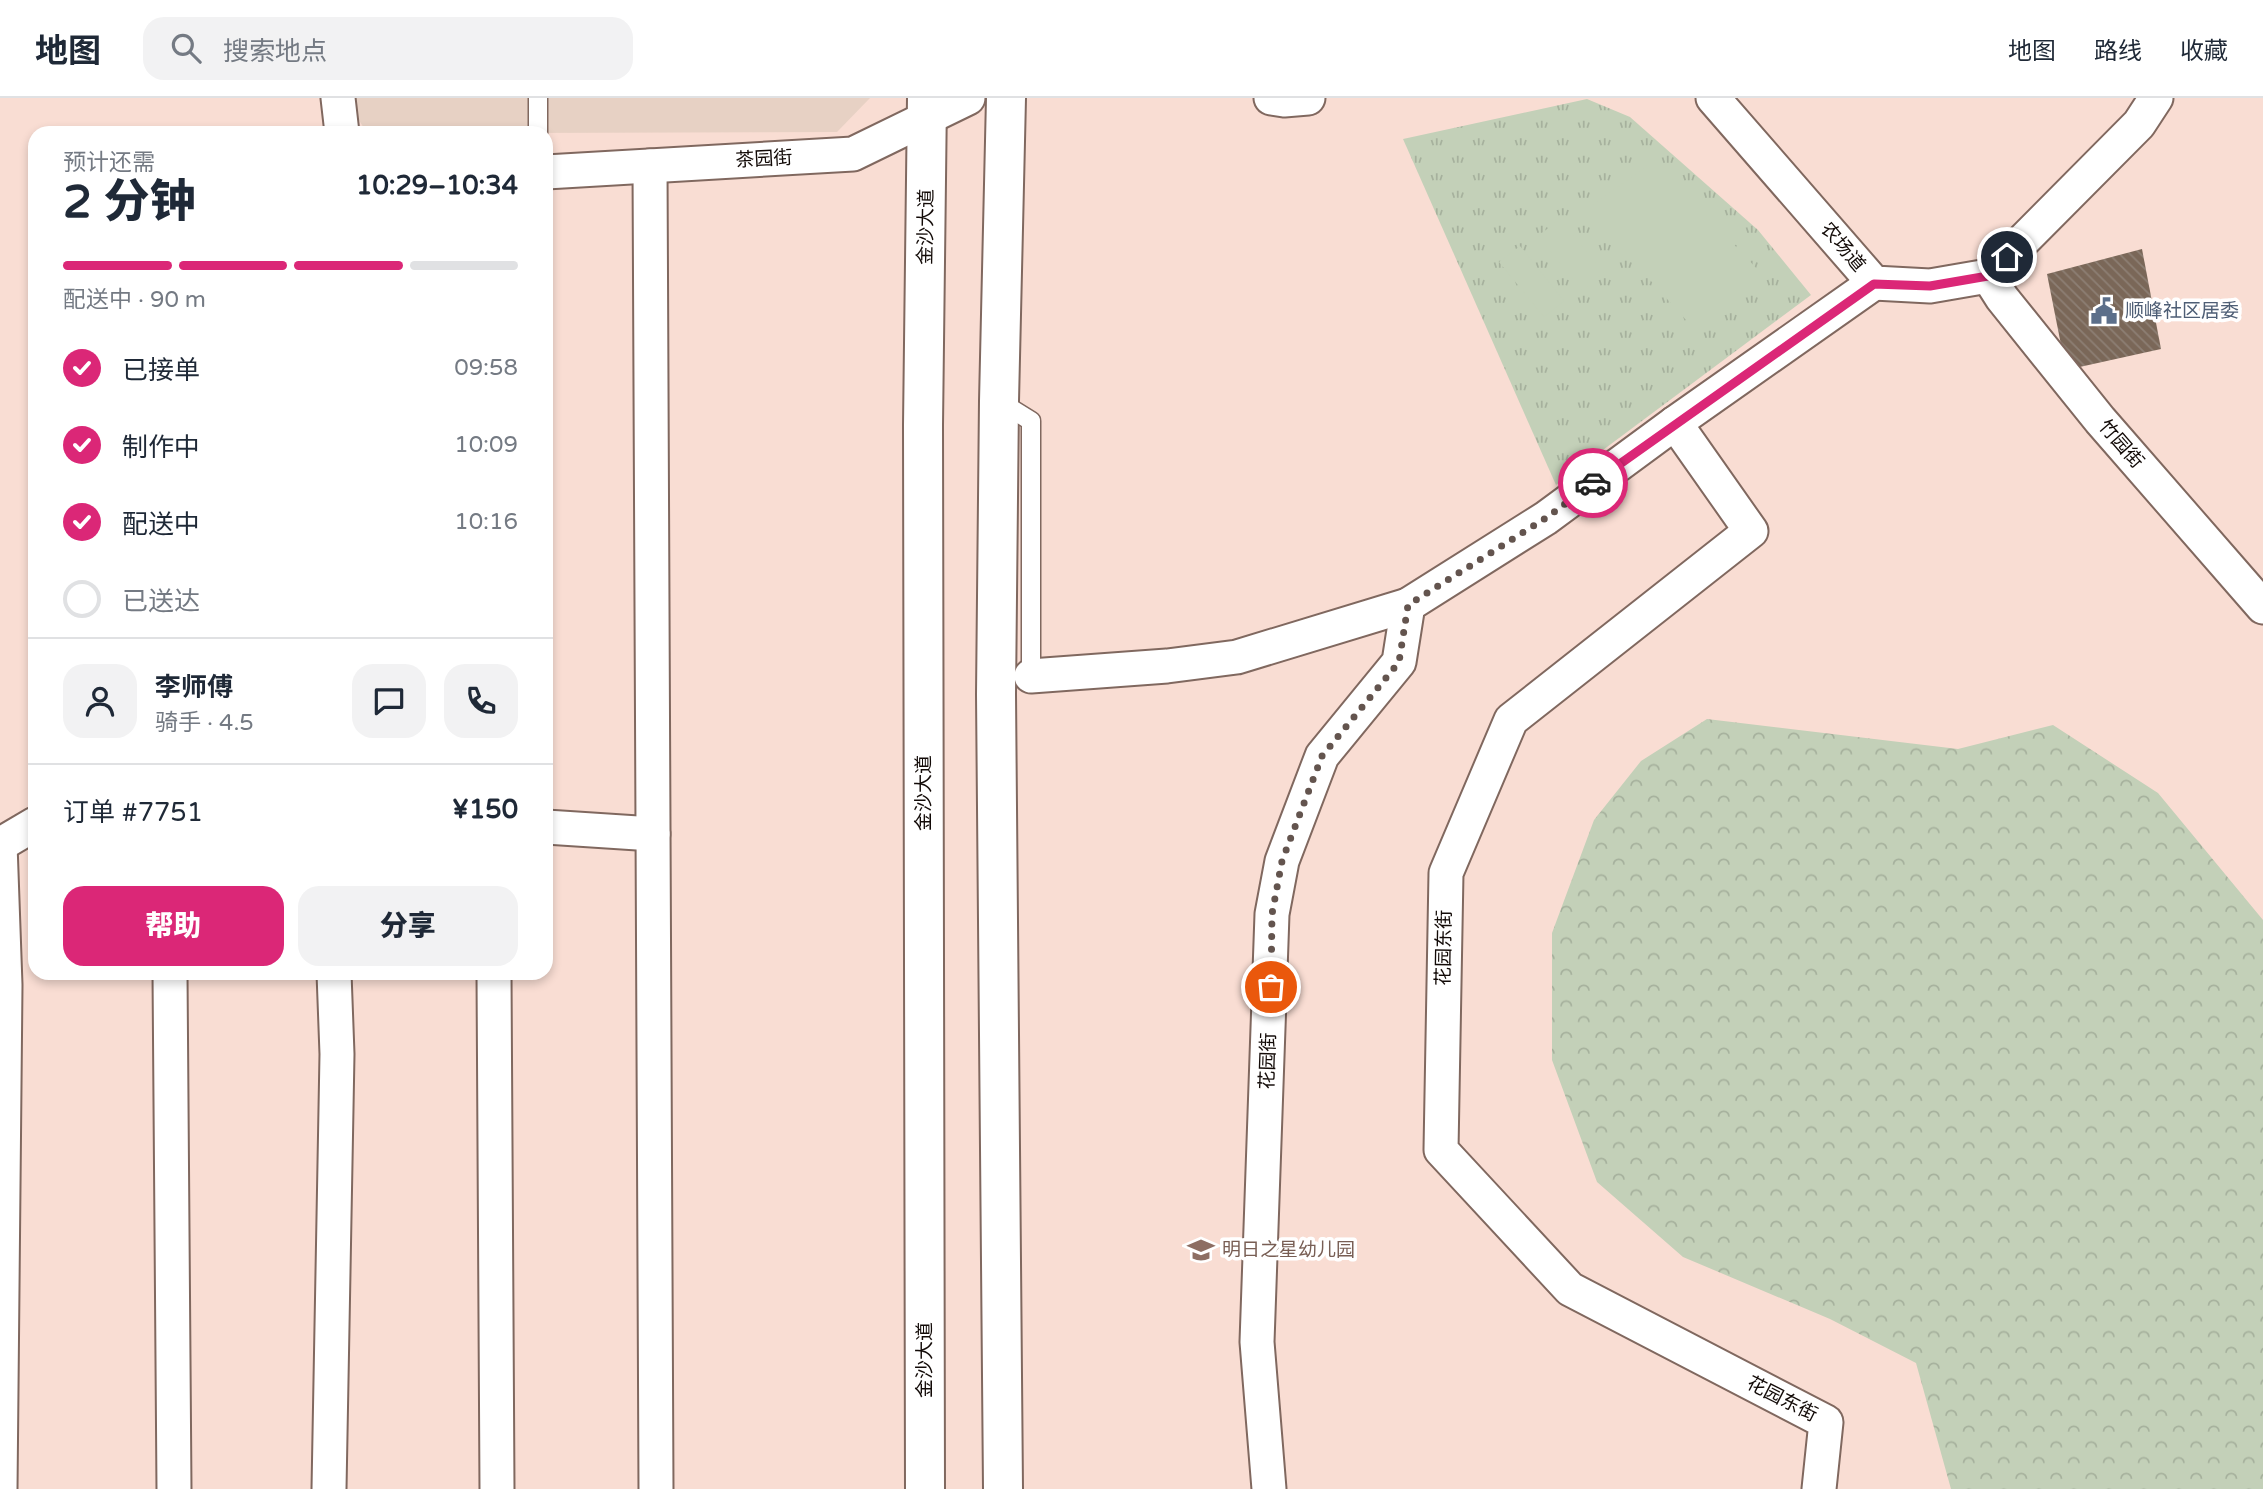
<!DOCTYPE html>
<html lang="zh">
<head>
<meta charset="utf-8">
<style>
	:root { --surface:#fff; --page:#f2f2f3; --text:#1f2937; --muted:#747a83; --line:#e0e1e3; --accent:#db2777 }
	body { margin:0; font-family:"Varela Round","Noto Sans SC",sans-serif; background:var(--page); color:var(--text); height:100vh; display:flex; flex-direction:column; font-size:26px; white-space:nowrap }
	* { box-sizing:border-box; margin:0 }
	p { font-size:23px; color:var(--muted) }
	.icon { flex:none; width:38px; height:38px; fill:none; stroke:currentColor; stroke-width:2; stroke-linecap:round; stroke-linejoin:round }
	.map { position:relative; flex:1; overflow:hidden }
	.side { position:absolute; left:28px; top:28px; width:525px; height:854px; display:flex; flex-direction:column; background:var(--surface); border-radius:21px; box-shadow:0 4px 10px #0003 }
	.side>* { flex:none }
	.pin { position:absolute; display:grid; place-items:center; width:60px; height:60px; color:#fff; margin:-30px; border:4px solid #fff; border-radius:50%; box-shadow:0 2px 7px #0007 }
	.courier { position:absolute; display:grid; place-items:center; width:70px; height:70px; margin:-35px; border:5px solid #db2777; border-radius:50%; background:#fff; color:#222; box-shadow:0 2px 9px #0007 }
	.summary em { font-style:normal; font-weight:800 }
	.summary div { display:flex; flex-direction:column-reverse }
	.summary { display:flex; align-items:center; justify-content:space-between; height:119px; padding:0 35px }
	h1 { font-size:46px; font-weight:800; line-height:52px }
	.bar { display:grid; grid-template-columns:repeat(4,1fr); gap:10px 7px; align-content:center; height:84px; padding:0 35px }
	.bar i { height:9px; border-radius:5px; background:var(--line) }
	.bar .active { background:var(--accent) }
	.bar p { grid-column:span 4 }
	.line { display:flex; align-items:center; gap:18px; padding:0 35px; border-top:2px solid var(--line) }
	.line div { flex:1 }
	.round { display:grid; place-items:center; flex:none; width:74px; height:74px; border-radius:21px; background:var(--page) }
	ol { padding:0 35px; list-style:none }
	li { display:flex; align-items:center; gap:21px; height:77px }
	li p { margin-inline-start:auto }
	li .icon { padding:7px; border-radius:50%; background:var(--accent); color:#fff; stroke-width:4 }
	li:last-child { color:var(--muted) }
	li i { width:38px; height:38px; border:4px solid var(--line); border-radius:50% }
	.primary-button { display:flex; gap:14px; margin-top:auto; padding:14px 35px }
	.primary-button a { flex:1; height:80px; border-radius:21px; background:var(--accent); color:#fff; font-size:28px; font-weight:800; line-height:80px; text-align:center }
	.primary-button a+a { background:var(--page); color:var(--text) }
	header { display:flex; align-items:center; gap:42px; box-sizing:border-box; height:98px; padding:0 35px; background:var(--surface); border-bottom:2px solid var(--line) }
	header strong { font-size:33px }
	nav { display:flex; gap:38px; margin-inline-start:auto; font-size:24px }
	.search { width:490px; height:63px; background:var(--page); display:flex; align-items:center; gap:18px; box-sizing:border-box; padding:0 24px; border-radius:21px; color:var(--muted); font-size:26px }
	.map>svg:first-child { display:block }
	.medical { fill:#e7d1c4 }
	.forest { fill:url(#forest-crowns) }
	.park { fill:url(#park-tufts) }
	.garden { fill:#c3d0b8 }
	.building { fill:url(#building-back-hatch) }
	.lines { fill:none; stroke-linecap:round; stroke-linejoin:round }
	.lane-casing { stroke:#80685f; stroke-width:21 }
	.street-casing { stroke:#80685f; stroke-width:37 }
	.secondary-casing { stroke:#80685f; stroke-width:42 }
	.lane { stroke:#fff; stroke-width:18 }
	.street { stroke:#fff; stroke-width:33 }
	.secondary { stroke:#fff; stroke-width:38 }
	.done { stroke:#63544e; stroke-width:7; stroke-dasharray:0 12.6 }
	.route { stroke:#db2777; stroke-width:9 }
	.labels { text-anchor:middle; dominant-baseline:central; stroke-width:7; stroke-linejoin:round; paint-order:stroke }
	.street-label { font-size:19px; fill:#120a07; stroke:#fff }
	.service-label { font-size:19px; fill:#4e5e75; stroke:#fff; text-anchor:start }
	.education-label { font-size:19px; fill:#785e54; stroke:#fff; text-anchor:start }
</style>
</head>
<body>
<header>
<strong>地图</strong>
<div class="search"><svg class="icon" aria-label="search" viewBox="0 0 24 24"><circle cx="10" cy="10" r="6"/><path d="M15 15l6 6"/></svg>搜索地点</div>
<nav><a>地图</a><a>路线</a><a>收藏</a></nav>
</header>
<div class="map">
<svg width="2263" height="1391" viewBox="0 0 2263 1391">
	<defs>
		<pattern id="forest-crowns" width="20" height="18" patternUnits="userSpaceOnUse" patternTransform="scale(1.75)"><rect width="20" height="18" fill="#c3d0b8"/><path d="M2 6a3 3 0 1 1 6 0M12 15a3 3 0 1 1 6 0" fill="none" stroke="#a6b19d"/></pattern>
		<pattern id="park-tufts" width="24" height="20" patternUnits="userSpaceOnUse" patternTransform="scale(1.75)"><rect width="24" height="20" fill="#c3d0b8"/><path d="M3 7l-1-3M5 7V3M7 7l1-3M15 17l-1-3M17 17v-4M19 17l1-3" fill="none" stroke="#a6b19d"/></pattern>
		<pattern id="building-back-hatch" width="6" height="6" patternUnits="userSpaceOnUse" patternTransform="scale(1.75)"><rect width="6" height="6" fill="#7a6758"/><path d="M-1 5l2 2M0 0l6 6M5-1l2 2" fill="none" stroke="#8d7f74"/></pattern>
	</defs>
	<rect width="100%" height="100%" fill="#f9ddd3"/>
	<path class="medical" d="M345,0H870L837,34L522,35H367Z"/>
	<path class="forest" d="M1707,621L1958,651L2053,627L2158,695L2263,822V1391H1951L1916,1265L1830,1221L1683,1159L1597,1084L1552,962V835L1594,722L1641,663Z"/>
	<path class="park" d="M1587,1L1630,19L1758,132L1811,197L1556,387L1403,41Z"/>
	<g class="garden">
		<path d="M1654,62L1759,173L1695,232L1587,112Z"/>
		<path d="M1560,121L1604,175L1582,192L1538,138Z"/>
		<path d="M1520,148L1564,203L1544,219L1499,164Z"/>
	</g>
	<path class="building" d="M2142,151L2161,251L2066,272L2047,176Z"/>
	<g class="lines">
		<defs>
			<g id="lane">
				<path d="M538,35V0"/>
				<path d="M999,303L1031,323V578"/>
			</g>
			<g id="street">
				<path d="M338,0L342,35"/>
				<path d="M1271,0L1284,2L1308,0"/>
				<path d="M1713,0L1874,185L1930,188L1988,178L2139,26L2156,0"/>
				<path d="M650,68L656,1391"/>
				<path d="M546,74L853,56L968,0"/>
				<path d="M1988,178L2002,200L2100,322L2263,509"/>
				<path d="M1675,325L1751,433L1511,622L1446,775L1441,1052L1570,1191L1826,1324L1819,1391"/>
				<path d="M1031,578L1167,568L1237,559L1408,507"/>
				<path d="M546,729L653,736"/>
				<path d="M0,746L5,887L0,1391"/>
				<path d="M1,746L35,726"/>
				<path d="M170,875L174,1391"/>
				<path d="M494,875L497,1391"/>
				<path d="M329,1391L337,956L334,875"/>
				<path d="M1269,1391L1257,1244L1272,816L1282,763L1322,658L1399,564L1408,507L1546,420L1675,325L1874,185"/>
			</g>
			<g id="secondary">
				<path d="M925,1391L923,327L927,0"/>
				<path d="M1003,1391L996,596L999,303L1006,0"/>
			</g>
		</defs>
		<use href="#lane" class="lane-casing"/>
		<use href="#street" class="street-casing"/>
		<use href="#secondary" class="secondary-casing"/>
		<use href="#lane" class="lane"/>
		<use href="#street" class="street"/>
		<use href="#secondary" class="secondary"/>
	</g>
	<g class="lines">
		<path class="done" d="M1271,889L1272,816L1282,763L1322,658L1399,564L1408,507L1546,420L1593,385"/>
		<path class="route" d="M1593,385L1874,186L1930,188L1988,178L2007,159"/>
	</g>
	<defs>
		<symbol id="civic-bare" viewBox="-9 -9 18 18"><path d="M-.6-6.5H3V-4.5H.6V-3L4-1V1h2V6H-6V1h2V-1L-.6-3ZM-1.2 2.5V6h2.4V2.5Z" fill="#5c6f8a" stroke="#fff" stroke-width="2.5" paint-order="stroke"/></symbol>
		<symbol id="school-bare" viewBox="-9 -9 18 18"><path d="M0-5L7-2L0 1L-7-2ZM-4 1L0 2.5L4 1V4Q0 6-4 4Z" fill="#8d6e63" stroke="#fff" stroke-width="2.5" paint-order="stroke"/></symbol>
	</defs>
	<g fill-rule="evenodd">
		<use href="#civic-bare" x="2085" y="194" width="38" height="38"/>
		<use href="#school-bare" x="1182" y="1133" width="38" height="38"/>
	</g>
	<g class="labels">
		<g class="street-label">
			<text transform="translate(764 61) rotate(-3)">茶园街</text>
			<text transform="translate(926 129) rotate(-89)">金沙大道</text>
			<text transform="translate(1843 149) rotate(50)">农场道</text>
			<text transform="translate(2121 346) rotate(49)">竹园街</text>
			<text transform="translate(924 695) rotate(-90)">金沙大道</text>
			<text transform="translate(1444 850) rotate(-89)">花园东街</text>
			<text transform="translate(1268 963) rotate(-88)">花园街</text>
			<text transform="translate(925 1262) rotate(-90)">金沙大道</text>
			<text transform="translate(1782 1301) rotate(27)">花园东街</text>
		</g>
		<g class="service-label">
			<text x="2125" y="213">顺峰社区居委</text>
		</g>
		<g class="education-label">
			<text x="1222" y="1152">明日之星幼儿园</text>
		</g>
	</g>
</svg>
<div class="pin" style="left:1271px;top:889px;background:#ea580c"><svg class="icon" aria-label="bag" viewBox="0 0 24 24"><path d="M5 8h14l-1 12H6zM9 8a3 3 0 0 1 6 0"/></svg></div>
<div class="pin" style="left:2007px;top:159px;background:#1f2937"><svg class="icon" aria-label="home" viewBox="0 0 24 24"><path d="M3 11l9-7 9 7M6 9v11h12V9"/></svg></div>
<div class="courier" style="left:1593px;top:385px"><svg class="icon" aria-label="car" viewBox="0 0 24 24"><path d="M5 17H2v-5l4-1 3-4h7l3 4 3 1v5h-3M9 17h6M6 11h13"/><circle cx="7" cy="17" r="2"/><circle cx="17" cy="17" r="2"/></svg></div>
<section class="side">
<div class="summary"><div><h1>2 分钟</h1><p>预计还需</p></div><em>10:29–10:34</em></div>
<div class="bar"><i class="active"></i><i class="active"></i><i class="active"></i><i></i><p>配送中 · 90 m</p></div>
<ol>
<li><svg class="icon" aria-label="check" viewBox="0 0 24 24"><path d="M5 12l5 5 9-10"/></svg>已接单<p>09:58</p></li>
<li><svg class="icon" aria-label="check" viewBox="0 0 24 24"><path d="M5 12l5 5 9-10"/></svg>制作中<p>10:09</p></li>
<li><svg class="icon" aria-label="check" viewBox="0 0 24 24"><path d="M5 12l5 5 9-10"/></svg>配送中<p>10:16</p></li>
<li><i></i>已送达</li>
</ol>
<div class="line" style="height:126px"><a class="round"><svg class="icon" aria-label="person" viewBox="0 0 24 24"><circle cx="12" cy="8" r="4"/><path d="M4 21q1-7 8-7t8 7"/></svg></a><div><b>李师傅</b><p>骑手 · 4.5</p></div><a class="round"><svg class="icon" aria-label="chat" viewBox="0 0 24 24"><path d="M4 5h16v11H9l-5 4z"/></svg></a><a class="round"><svg class="icon" aria-label="phone" viewBox="0 0 24 24"><path d="M5 4h4l2 5-3 2q2 4 5 5l2-3 5 2v4C11 20 4 13 5 4z"/></svg></a></div>
<div class="line" style="height:91px"><div>订单 #7751</div><b>¥150</b></div>
<div class="primary-button"><a>帮助</a><a>分享</a></div>
</section>
</div>
</body>
</html>
